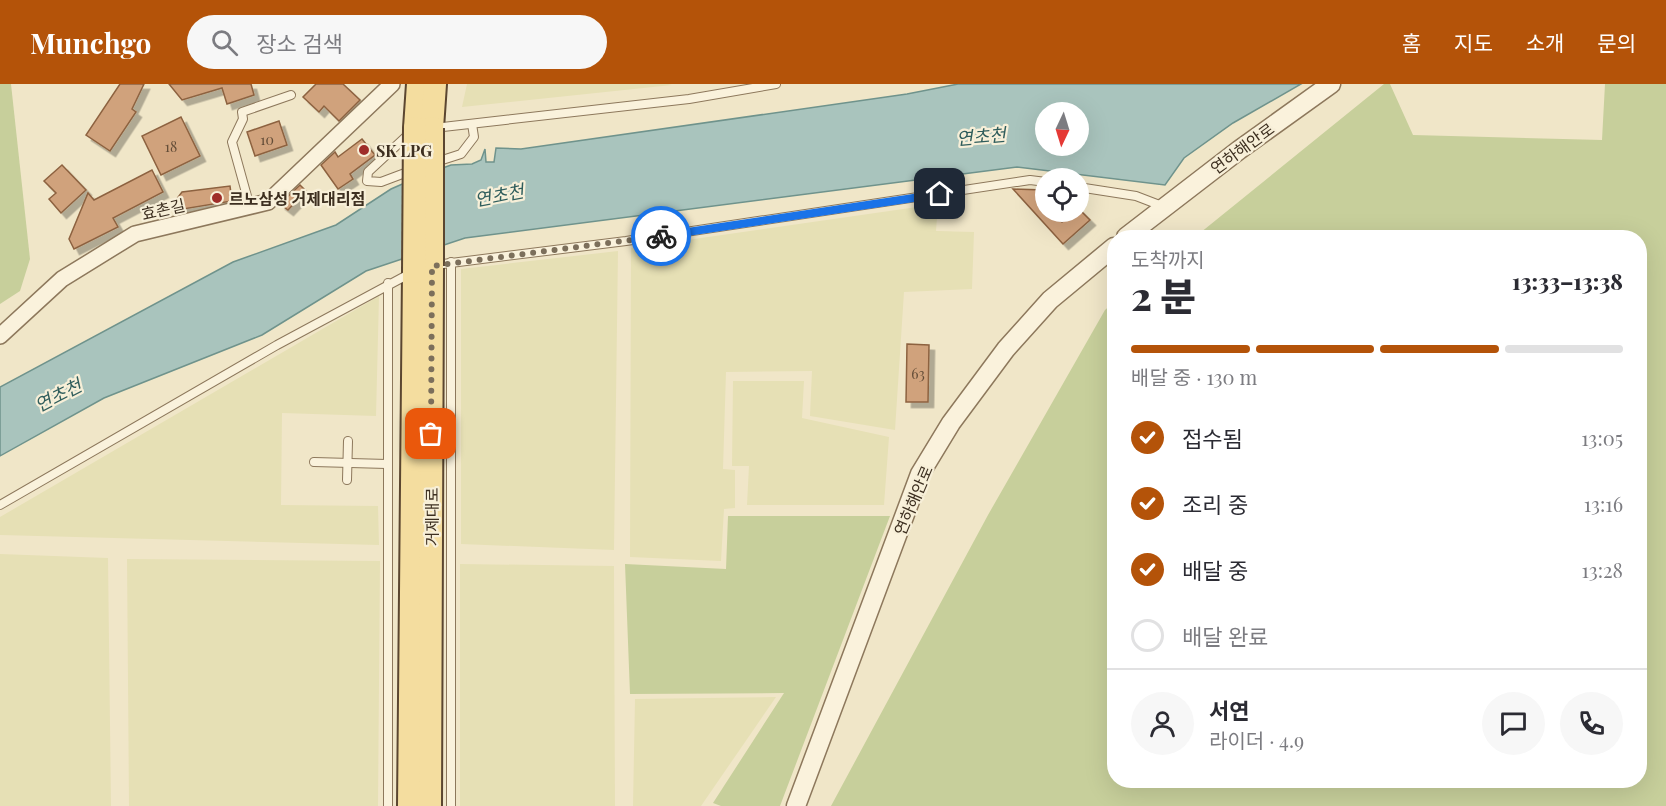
<!DOCTYPE html>
<html lang="ko">
<head>
<meta charset="utf-8">
<style>
	:root { --surface:#fff; --page:#f7f7f7; --text:#2b2b33; --muted:#7c7c81; --line:#e1e1e2; --accent:#b45309 }
	body { margin:0; font-family:"Playfair Display","Noto Sans KR",serif; background:var(--page); color:var(--text); height:100vh; display:flex; flex-direction:column; font-size:22px; white-space:nowrap }
	* { box-sizing:border-box; margin:0 }
	p { font-size:20px; color:var(--muted) }
	.icon { flex:none; width:33px; height:33px; fill:none; stroke:currentColor; stroke-width:2; stroke-linecap:round; stroke-linejoin:round }
	.map { position:relative; flex:1; overflow:hidden }
	.details { position:absolute; left:1107px; top:146px; width:540px; height:558px; display:flex; flex-direction:column; background:var(--surface); border-radius:24px; box-shadow:0 6px 24px #0002 }
	.details>* { flex:none }
	.needle { width:39px; rotate:184deg }
	.tools { position:absolute; left:1035px; top:18px; display:grid; gap:12px }
	.tools a { display:grid; place-items:center; width:54px; height:54px; border-radius:50%; background:var(--surface); box-shadow:0 6px 24px #0002; font-size:30px }
	.pin { position:absolute; display:grid; place-items:center; width:51px; height:51px; color:#fff; margin:-26px; border-radius:12px; box-shadow:0 3px 9px #0006 }
	.courier { position:absolute; display:grid; place-items:center; width:60px; height:60px; margin:-30px; border:4px solid #1a73e8; border-radius:50%; background:#fff; color:#222; box-shadow:0 2px 8px #0007 }
	.overview em { font-style:normal; font-weight:800 }
	.overview div { display:flex; flex-direction:column-reverse }
	.overview { display:flex; align-items:center; justify-content:space-between; height:102px; padding:0 24px }
	h1 { font-size:39px; font-weight:800; line-height:45px }
	.bar { display:grid; grid-template-columns:repeat(4,1fr); gap:9px 6px; align-content:center; height:72px; padding:0 24px }
	.bar i { height:8px; border-radius:4px; background:var(--line) }
	.bar .current { background:var(--accent) }
	.bar p { grid-column:span 4 }
	.line { display:flex; align-items:center; gap:15px; padding:0 24px; border-top:2px solid var(--line) }
	.line div { flex:1 }
	.round { display:grid; place-items:center; flex:none; width:63px; height:63px; border-radius:32px; background:var(--page) }
	ol { padding:0 24px; list-style:none }
	li { display:flex; align-items:center; gap:18px; height:66px }
	li p { margin-inline-start:auto }
	li .icon { padding:6px; border-radius:50%; background:var(--accent); color:#fff; stroke-width:4 }
	li:last-child { color:var(--muted) }
	li i { width:33px; height:33px; border:3px solid var(--line); border-radius:50% }
	header { display:flex; align-items:center; gap:36px; box-sizing:border-box; height:84px; padding:0 30px; background:var(--accent); color:#fff }
	header strong { font-size:28px }
	nav { display:flex; gap:33px; margin-inline-start:auto; font-size:21px }
	.search { width:420px; height:54px; background:var(--page); display:flex; align-items:center; gap:15px; box-sizing:border-box; padding:0 21px; border-radius:33px; color:var(--muted); font-size:22px }
	.map>svg:first-child { display:block }
	.farmland { fill:#e6e0b5 }
	.green { fill:#c7cf9b }
	.water { fill:#a9c4bd; stroke:#6f938c; stroke-width:1.5; fill-rule:evenodd }
	.building { fill:#d0a27c; stroke:#8d6240; stroke-width:1.5; filter:url(#shadow) }
	.lines { fill:none; stroke-linecap:round; stroke-linejoin:round }
	.service-casing { stroke:#8d785c; stroke-width:10 }
	.minor-casing { stroke:#8d785c; stroke-width:18 }
	.tertiary-casing { stroke:#8d785c; stroke-width:21 }
	.primary-casing { stroke:#5b4630; stroke-width:26 }
	.service { stroke:#faf2dc; stroke-width:8 }
	.minor { stroke:#faf2dc; stroke-width:15 }
	.tertiary { stroke:#faf2dc; stroke-width:18 }
	.primary { stroke:#f4dd9f; stroke-width:22 }
	.primary-bridge-casing { stroke:#5b4630; stroke-width:26; stroke-linecap:butt }
	.primary-bridge { stroke:#f4dd9f; stroke-width:22 }
	.done { stroke:#7c6f5b; stroke-width:6; stroke-dasharray:0 10.8 }
	.route { stroke:#1a73e8; stroke-width:8 }
	.poi-dot { fill:#9f2d29; stroke:#f7efd8; stroke-width:2 }
	.labels { text-anchor:middle; dominant-baseline:central; stroke-width:4.5; stroke-linejoin:round; paint-order:stroke }
	.number-label { font-size:14px; fill:#624c37 }
	.street-label { font-size:16px; fill:#3d2f20; stroke:#f7efd8 }
	.poi-label { font-size:16px; font-weight:bold; fill:#3d2f20; stroke:#f7efd8; text-anchor:start }
	.water-label { font-size:18px; font-style:italic; fill:#2f5d5c; stroke:#f7efd8 }
</style>
</head>
<body>
<header>
<strong>Munchgo</strong>
<div class="search"><svg class="icon" aria-label="search" viewBox="0 0 24 24"><circle cx="10" cy="10" r="6"/><path d="M15 15l6 6"/></svg>장소 검색</div>
<nav><a>홈</a><a>지도</a><a>소개</a><a>문의</a></nav>
</header>
<div class="map">
<svg width="1666" height="722" viewBox="0 0 1666 722">
	<defs>
		<filter id="shadow"><feDropShadow dx="5.5" dy="5.5" stdDeviation="0" flood-color="#0004"/></filter>
	</defs>
	<rect width="100%" height="100%" fill="#f0e6c8"/>
	<g class="farmland">
		<path d="M467,0H668L672,1L462,23Z"/>
		<path d="M938,120L936,147L974,148L972,205L904,208L895,346L810,332L812,287L726,288L723,385L735,386V424L724,425L721,477L630,473L631,164Z"/>
		<path d="M618,167L614,466L461,460V185Z"/>
		<path d="M379,212L376,332L282,329L281,421L378,422L379,461L0,451V433Z"/>
		<path d="M733,297H804L802,334L889,353L884,421H747L749,382H732Z"/>
		<path d="M0,470L108,474L111,722H0Z"/>
		<path d="M127,475L380,477L378,722H129Z"/>
		<path d="M460,480L614,482L615,722H460Z"/>
		<path d="M776,613L701,722H633L635,615Z"/>
	</g>
	<g class="green">
		<path d="M0,0H11L30,175L20,207L0,220Z"/>
		<path d="M1384,0H1390L1413,51L1602,56L1605,0H1666V722H831L988,431L1105,226L1114,218V696H1640V153H1195Z"/>
		<path d="M728,432H890L780,722H721L713,719L784,609L630,610L625,480L726,485Z"/>
	</g>
	<path class="water" d="M958,0H1301L1233,39L1184,74L1165,101L1017,83L465,154L366,187L262,251L104,314L0,372V303L233,178L336,141L391,105L423,91L451,81L472,80L481,76L485,65L486,78H494L496,64L521,65L907,10ZM1046,28H1078V62H1046Z"/>
	<g class="building">
		<path d="M120,0H144L132,25L136,28L110,67L86,51Z"/>
		<path d="M169,0H251L254,11L227,20L222,4L182,16Z"/>
		<path d="M316,0H343L360,16L339,37L324,22L319,28L303,13Z"/>
		<path d="M181,33L200,72L161,91L142,52Z"/>
		<path d="M279,37L287,61L255,72L247,48Z"/>
		<path d="M362,55L375,71L350,90L353,95L338,105L321,81L335,68L338,73Z"/>
		<path d="M62,81L86,106L61,129L49,115L56,109L44,97Z"/>
		<path d="M152,86L163,108L113,134L118,143L74,165L69,155L88,109L94,116Z"/>
		<path d="M300,101L306,107L288,126L280,120Z"/>
		<path d="M230,102L232,117L177,126L176,116L182,108Z"/>
		<path d="M1013,105L1044,106L1041,116L1046,121V128H1051L1062,138L1073,128H1078V124L1090,136L1063,160Z"/>
		<path d="M907,260L929,261L928,318H906Z"/>
	</g>
	<g class="lines">
		<defs>
			<g id="service">
				<path d="M434,44L689,15L776,0"/>
				<path d="M410,49L368,88L367,97L381,98L413,86"/>
				<path d="M436,78L461,70L474,53L472,40"/>
				<path d="M1078,103L1136,112L1162,122"/>
				<path d="M250,123L232,58L243,35L242,28L291,11"/>
				<path d="M435,181L626,157L1030,96L1046,98"/>
				<path d="M314,378L387,380"/>
				<path d="M347,396L348,357"/>
				<path d="M0,421L277,261L411,189"/>
				<path d="M388,722V199"/>
				<path d="M451,722V178"/>
			</g>
			<path id="minor" d="M0,252L62,195L135,150L268,118L392,0"/>
			<g id="tertiary">
				<path d="M1126,153L1239,66L1331,0"/>
				<path d="M796,722L920,390L951,339L1006,265L1050,216L1114,163"/>
			</g>
			<g id="primary">
				<path d="M415,44L418,0"/>
				<path d="M432,44L435,0"/>
				<path d="M409,722L414,188"/>
				<path d="M430,722L432,182"/>
			</g>
		</defs>
		<use href="#service" class="service-casing"/>
		<use href="#minor" class="minor-casing"/>
		<use href="#tertiary" class="tertiary-casing"/>
		<use href="#primary" class="primary-casing"/>
		<use href="#service" class="service"/>
		<use href="#minor" class="minor"/>
		<use href="#tertiary" class="tertiary"/>
		<use href="#primary" class="primary"/>
		<defs>
			<g id="primary-bridge">
				<path d="M432,182V44"/>
				<path d="M414,188L415,44"/>
			</g>
		</defs>
		<use href="#primary-bridge" class="primary-bridge-casing"/>
		<use href="#primary-bridge" class="primary-bridge"/>
	</g>
	<g class="lines">
		<path class="done" d="M431,350L432,182L661,152"/>
		<path class="route" d="M661,152L940,110"/>
	</g>
	<g class="poi-dot">
		<circle cx="364" cy="66" r="6"/>
		<circle cx="217" cy="114" r="6"/>
	</g>
	<g class="labels">
		<g class="number-label">
			<text x="267" y="55">10</text>
			<text x="171" y="62">18</text>
			<text x="918" y="289">63</text>
		</g>
		<g class="street-label">
			<text transform="translate(1242 64) rotate(-36)">연하해안로</text>
			<text transform="translate(163 125) rotate(-13)">효촌길</text>
			<text transform="translate(913 416) rotate(-67)">연하해안로</text>
			<text transform="translate(431 433) rotate(-90)">거제대로</text>
		</g>
		<g class="poi-label">
			<text x="376" y="66">SK LPG</text>
			<text x="229" y="114">르노삼성 거제대리점</text>
		</g>
		<g class="water-label">
			<text transform="translate(981 52) rotate(-5)">연초천</text>
			<text transform="translate(499 111) rotate(-11)">연초천</text>
			<text transform="translate(58 311) rotate(-27)">연초천</text>
		</g>
	</g>
</svg>
<div class="tools">
<a><svg class="needle" viewBox="-14 -14 28 28"><path d="M0-13l5 13h-10z" fill="#e53935"/><path d="M0 13l5-13h-10z" fill="#7c7c81"/></svg></a>
<a><svg class="icon" aria-label="locate" viewBox="0 0 24 24"><circle cx="12" cy="12" r="6"/><path d="M12 2v4M12 18v4M2 12h4M18 12h4"/></svg></a>
</div>
<div class="pin" style="left:431px;top:350px;background:#ea580c"><svg class="icon" aria-label="bag" viewBox="0 0 24 24"><path d="M5 8h14l-1 12H6zM9 8a3 3 0 0 1 6 0"/></svg></div>
<div class="pin" style="left:940px;top:110px;background:#1f2937"><svg class="icon" aria-label="home" viewBox="0 0 24 24"><path d="M3 11l9-7 9 7M6 9v11h12V9"/></svg></div>
<div class="courier" style="left:661px;top:152px"><svg class="icon" aria-label="bike" viewBox="0 0 24 24"><circle cx="6" cy="16" r="4"/><circle cx="18" cy="16" r="4"/><path d="M6 16l4-8h5l3 8M10 8l3 8H6M13 5h3"/></svg></div>
<section class="details">
<div class="overview"><div><h1>2 분</h1><p>도착까지</p></div><em>13:33–13:38</em></div>
<div class="bar"><i class="current"></i><i class="current"></i><i class="current"></i><i></i><p>배달 중 · 130 m</p></div>
<ol>
<li><svg class="icon" aria-label="check" viewBox="0 0 24 24"><path d="M5 12l5 5 9-10"/></svg>접수됨<p>13:05</p></li>
<li><svg class="icon" aria-label="check" viewBox="0 0 24 24"><path d="M5 12l5 5 9-10"/></svg>조리 중<p>13:16</p></li>
<li><svg class="icon" aria-label="check" viewBox="0 0 24 24"><path d="M5 12l5 5 9-10"/></svg>배달 중<p>13:28</p></li>
<li><i></i>배달 완료</li>
</ol>
<div class="line" style="height:108px"><a class="round"><svg class="icon" aria-label="person" viewBox="0 0 24 24"><circle cx="12" cy="8" r="4"/><path d="M4 21q1-7 8-7t8 7"/></svg></a><div><b>서연</b><p>라이더 · 4.9</p></div><a class="round"><svg class="icon" aria-label="chat" viewBox="0 0 24 24"><path d="M4 5h16v11H9l-5 4z"/></svg></a><a class="round"><svg class="icon" aria-label="phone" viewBox="0 0 24 24"><path d="M5 4h4l2 5-3 2q2 4 5 5l2-3 5 2v4C11 20 4 13 5 4z"/></svg></a></div>
</section>
</div>
</body>
</html>
